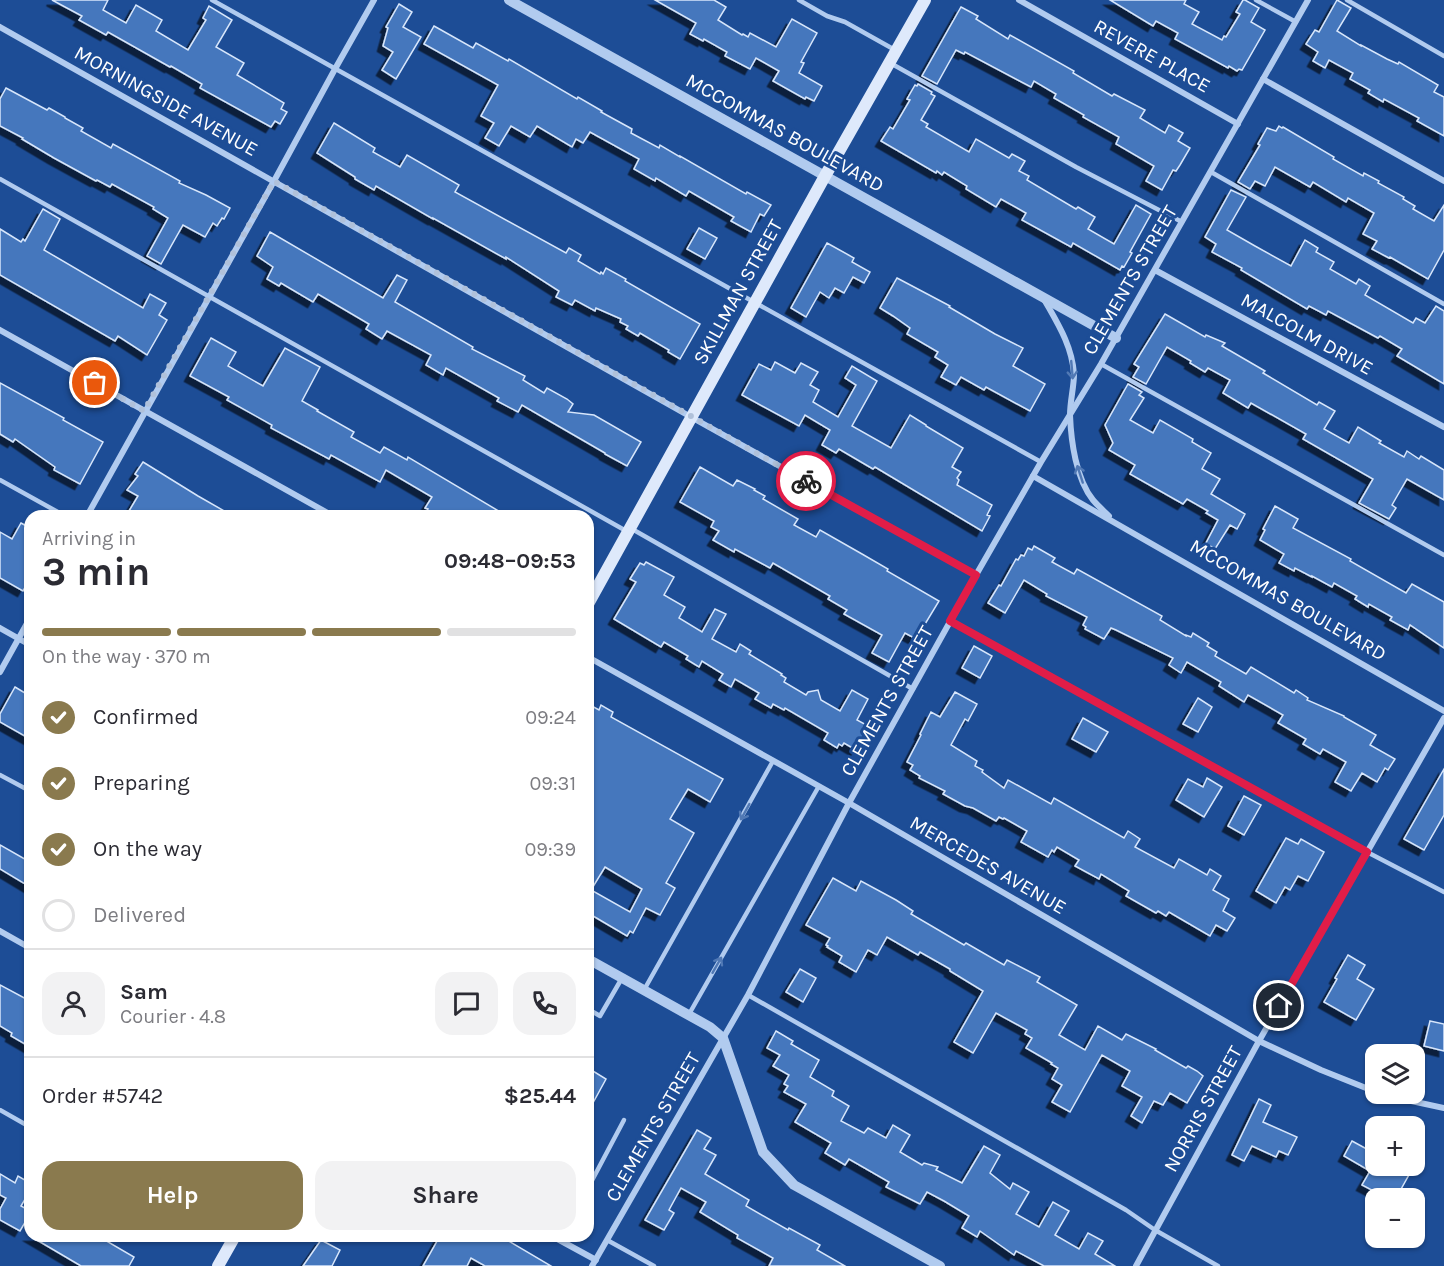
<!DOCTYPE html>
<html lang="en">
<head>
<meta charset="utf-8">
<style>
	:root { --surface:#fff; --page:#f2f2f3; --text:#2b2b33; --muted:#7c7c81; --line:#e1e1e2; --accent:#8a7a4e }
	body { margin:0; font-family:Karla,sans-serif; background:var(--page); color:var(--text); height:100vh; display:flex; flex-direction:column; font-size:22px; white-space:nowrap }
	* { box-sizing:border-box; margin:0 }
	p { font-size:20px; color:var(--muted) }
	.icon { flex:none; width:33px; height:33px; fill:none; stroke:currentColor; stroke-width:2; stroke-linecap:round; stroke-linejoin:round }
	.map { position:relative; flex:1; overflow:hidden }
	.panel { position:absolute; left:24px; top:510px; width:570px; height:732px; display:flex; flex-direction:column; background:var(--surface); border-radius:18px; box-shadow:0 2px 4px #0004 }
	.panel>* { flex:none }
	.buttons { position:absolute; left:1365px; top:1044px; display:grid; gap:12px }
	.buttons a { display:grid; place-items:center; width:60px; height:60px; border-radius:12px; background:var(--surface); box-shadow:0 2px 4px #0004; font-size:30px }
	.pin { position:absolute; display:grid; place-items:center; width:51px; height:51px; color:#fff; margin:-26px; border:3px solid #fff; border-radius:50%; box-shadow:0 2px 6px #0007 }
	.courier { position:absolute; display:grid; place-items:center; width:60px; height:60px; margin:-30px; border:4px solid #e11d48; border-radius:50%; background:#fff; color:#222; box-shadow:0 2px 8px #0007 }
	.head em { font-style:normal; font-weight:700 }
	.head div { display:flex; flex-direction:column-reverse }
	.head { display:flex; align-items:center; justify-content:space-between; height:102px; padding:0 18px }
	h1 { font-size:39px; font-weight:700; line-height:45px }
	.bar { display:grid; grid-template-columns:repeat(4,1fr); gap:9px 6px; align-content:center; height:72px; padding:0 18px }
	.bar i { height:8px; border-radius:4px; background:var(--line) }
	.bar .on { background:var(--accent) }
	.bar p { grid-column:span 4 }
	.line { display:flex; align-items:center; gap:15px; padding:0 18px; border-top:2px solid var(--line) }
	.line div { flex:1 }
	.round { display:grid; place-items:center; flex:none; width:63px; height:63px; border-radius:18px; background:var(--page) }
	ol { padding:0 18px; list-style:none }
	li { display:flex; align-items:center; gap:18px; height:66px }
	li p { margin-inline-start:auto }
	li .icon { padding:6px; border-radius:50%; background:var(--accent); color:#fff; stroke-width:4 }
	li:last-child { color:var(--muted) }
	li i { width:33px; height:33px; border:3px solid var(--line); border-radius:50% }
	.cta { display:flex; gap:12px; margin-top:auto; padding:12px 18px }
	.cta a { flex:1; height:69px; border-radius:18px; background:var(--accent); color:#fff; font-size:24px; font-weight:700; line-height:69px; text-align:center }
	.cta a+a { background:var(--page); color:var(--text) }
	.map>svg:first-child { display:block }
	.building { fill:#4577bd; stroke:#d7e6fb; stroke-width:1.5; fill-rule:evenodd; filter:url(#shadow) }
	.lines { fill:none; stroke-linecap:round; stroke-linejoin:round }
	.service { stroke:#b1cbef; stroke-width:4.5 }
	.minor { stroke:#b1cbef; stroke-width:6 }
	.tertiary { stroke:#b1cbef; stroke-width:10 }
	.secondary { stroke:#dee9fb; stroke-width:12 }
	.oneway { stroke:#5179b5 }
	.done { stroke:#b0c1da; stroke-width:6; stroke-dasharray:0 10.8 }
	.route { stroke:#e11d48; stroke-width:8 }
	.labels { text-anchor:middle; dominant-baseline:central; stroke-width:6; stroke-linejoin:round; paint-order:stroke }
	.street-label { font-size:20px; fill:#fff; stroke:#1d4d96 }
</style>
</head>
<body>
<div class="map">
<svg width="1444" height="1266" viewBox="0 0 1444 1266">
	<defs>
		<filter id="shadow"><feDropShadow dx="-5.5" dy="5.5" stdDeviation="0" flood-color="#0009"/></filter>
	</defs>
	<rect width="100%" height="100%" fill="#1d4d96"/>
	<g class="building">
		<path d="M52,0H108L103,10L126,23L136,5L162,20L156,31L188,50L206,20L203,18L209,6L232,20L216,47L244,63L237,75L284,103L281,109L287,112L280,124L275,121L271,127L200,88L202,84L171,66L170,67L108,32L106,35L79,20L82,16Z"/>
		<path d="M655,0H714L726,7L718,20L742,35L743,34L748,37L750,33L776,47L792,19L817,33L801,62L804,63L799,73L822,86L814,101L806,97L805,99L773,81L779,71L756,58L750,69L725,56L727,52L704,39L703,41L690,34L696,23Z"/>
		<path d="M1110,0H1186L1184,4L1199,12L1192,24L1222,40L1224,36L1226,37L1240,14L1236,12L1243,0H1245L1259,8L1251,22L1265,30L1242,70L1239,69L1237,71L1229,66L1228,68L1175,39L1178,33L1156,21L1153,26Z"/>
		<path d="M1337,0L1351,8L1337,31L1361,46V45L1387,59L1398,64L1399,62L1438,85L1434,92L1444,97V136L1417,121L1419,118L1384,99L1383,102L1368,93L1370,90L1350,79L1353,73L1329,60L1325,68L1313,61L1318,52L1306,44L1315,30L1319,32Z"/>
		<path d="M399,4L412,12L403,27L421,37L396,79L382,70L393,52L383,46L388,28L386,27Z"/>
		<path d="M961,7L978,16L976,19L1008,39L1010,35L1074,71L1073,73L1112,96L1114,94L1145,110L1140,118L1165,133L1169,125L1183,133L1178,141L1190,148L1180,165L1176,171L1173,170L1162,190L1146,181L1154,166L1116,144L1119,137L1083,117L1084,115L1054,98L1056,94L1034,81L1031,87L965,52L964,54L956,50L937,84L922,76Z"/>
		<path d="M434,26L473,48L476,43L508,61L509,59L577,99L578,97L602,111L601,112L632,129L631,133L659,148L660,145L680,157V156L746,194L747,192L771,205L764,216L760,214L751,232L731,221L734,217L689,191L686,196L656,178L655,181L634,169L639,159L590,132L583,143L576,139L572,147L537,126L530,137L511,126L499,146L485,138L494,123L481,116L498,85L424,44Z"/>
		<path d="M918,84L932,92L931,94L935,96L921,120L928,124L926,127L969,152L976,139L1009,158L1012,154L1025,161L1019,171L1029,176L1027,180L1076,209L1078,207L1095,217L1088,229L1114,244L1136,205L1151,214L1130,252L1132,253L1124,267L1122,266L1120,270L1073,243L1071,247L1022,220L1026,213L1001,199L996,207L966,189L967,186L944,172L942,175L937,171L936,173L881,141L890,127L893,129L910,100L907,99L915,85L917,86Z"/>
		<path d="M6,88L47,110L49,108L65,117V118L83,128L81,131L111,148L113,144L180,181L179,183L206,195L230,208L224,219L222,218L217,226L213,223L205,237L183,225L161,264L147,256L168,218L153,209L154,207L112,184L110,187L97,180L96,181L54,158L22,139L23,138L0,126V99Z"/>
		<path d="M334,123L375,148L373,152L400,167L407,155L459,185L455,192L566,253L569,248L581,255L578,261L600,274L601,272L603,274L606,268L626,279L625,281L700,324L680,359L668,352L669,350L640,333L638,336L626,329L628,326L620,322L621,319L596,308L595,311L575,300L572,305L556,297L559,291L506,257V259L433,218V219L376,186L374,190L355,179V177L317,153Z"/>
		<path d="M1279,126L1282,128L1283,127L1334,157L1333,159L1363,176L1364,173L1379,181L1378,183L1404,197L1403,199L1415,206L1413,209L1434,221L1444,205V250L1428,279L1390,257L1389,258L1372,249L1377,241L1363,234L1374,213L1348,198L1346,202L1313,182L1310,187L1275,167L1265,186L1255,181L1250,189L1238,182L1260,145L1258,144L1267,128L1276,131Z"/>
		<path d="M1231,190L1246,197L1227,230L1255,246L1291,266L1305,240L1318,248L1316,252L1334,262L1330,269L1356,284L1359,279L1370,286L1365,295L1413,323L1416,318L1425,323L1436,306L1444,311V384L1397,356L1402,349L1380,336L1378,338L1328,311L1326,315L1309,306L1307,309L1241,270L1242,268L1212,252L1216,244L1205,237Z"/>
		<path d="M43,209L60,219L44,250L143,308L150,294L166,303L159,315L167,320L147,355L118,336L115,341L0,275V229L21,242L23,239L25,241Z"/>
		<path d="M699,228L717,238L705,259L687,249Z"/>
		<path d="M270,232L383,298L397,275L407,280L395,302L473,347L472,349L525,376L523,380L544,393L547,388L567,399L573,404L568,412L594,415L641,442L627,466L605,454V453L522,405L518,412L497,401L499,398L446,368L443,375L426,365L431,355L387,331L382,339L366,329L369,324L318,294L313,302L281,283L279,286L267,279L273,267L257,256Z"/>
		<path d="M827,243L854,258L852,262L870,272L864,283L853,277L844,293L835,288L829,298L820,292L806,317L791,308Z"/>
		<path d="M897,278L950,306L949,307L995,334L1023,348L1013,366L1045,384L1030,411L986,387L984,390L961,377L956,385L941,377L948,365L935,357L938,352L907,334L910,328L893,316L880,308Z"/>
		<path d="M1165,314L1205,337L1206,335L1225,343L1222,346L1265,371L1263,373L1317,405L1319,402L1335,411L1324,429L1349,443L1358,427L1381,441L1379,443L1404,457L1407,451L1419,459L1421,456L1444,470V500L1407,479L1392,505L1396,508L1389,519L1359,503L1373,479L1303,439L1306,434L1251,403L1248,408L1223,393L1230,380L1208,368L1205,372L1190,363L1191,361L1167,347L1146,384L1133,377L1139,367L1134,364Z"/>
		<path d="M211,338L236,352L228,366L263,386L285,348L320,367L302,401L318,410L317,411L354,432L351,437L380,453L384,447L407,460L408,457L507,516H424L428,509L425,508L432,497L386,470L380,482L331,455L329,459L271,428L272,425L227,400L229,397L190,376Z"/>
		<path d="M775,362L795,373L801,363L818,372L810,385L819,390L813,402L838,417L856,385L845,378L852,366L877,381L852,426L891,448L910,415L926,425V426L963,448L952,467L961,472L957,478L959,480L957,485L992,505L987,515L990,516L982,531L875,467L873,469L839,449L836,453L822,445L830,430L805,415L799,426L742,395L759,364L771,370Z"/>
		<path d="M0,383L64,418L63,420L103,442L80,484L54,470L55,467L15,439L13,442L0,434Z"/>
		<path d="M1128,384L1142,392L1139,395L1144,398L1130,420L1153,433L1160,420L1193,439L1192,442L1211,453L1202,469L1220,479L1211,494L1245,514L1237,529L1230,525L1215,549L1206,543L1218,520L1206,513L1208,511L1187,499L1183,504L1130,474L1135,465L1109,450L1113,443L1105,425Z"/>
		<path d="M143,462L198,496L233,516H126L138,496L127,490L138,476L135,474Z"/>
		<path d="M700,467L733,486L737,480L755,489L754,490L765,496L763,499L798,519L794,525L816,537L820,530L862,554L888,569L887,571L939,601L916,639L905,633L889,662L872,653L882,635L844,614L847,610L828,599L830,596L773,563L770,568L735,549L734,552L713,540L719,531L711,527L714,521L680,502Z"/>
		<path d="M1275,506L1298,519L1293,528L1351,559L1350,561L1406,593L1412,584L1444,602V648L1410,625L1408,630L1390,620L1392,617L1369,604L1368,607L1355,599L1357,596L1334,583L1332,587L1312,576V577L1295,568L1294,571L1279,563L1284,554L1260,540L1265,530L1263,529Z"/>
		<path d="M21,523L30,528V579L23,591L0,578V532L12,539Z"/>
		<path d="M1034,546L1055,558L1052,562L1074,574L1077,569L1162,616L1160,620L1186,636V635L1191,637L1193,633L1209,643L1207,646L1217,652L1215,656L1246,674L1251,667L1294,693L1296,690L1308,698L1307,700L1344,716V717L1376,735L1370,745L1395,759L1388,770L1385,768L1377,782L1362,773L1351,791L1335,782L1346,762L1323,749L1320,754L1303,744L1306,739L1278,723L1283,715L1248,695L1244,702L1219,686L1221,682L1187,662L1181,673L1169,665L1173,658L1116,630L1111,628L1104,639L1085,629L1086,627L1083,625L1087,617L1046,596L1047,594L1024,580L1005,613L988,603L999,585L1001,586L1016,559L1018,560L1021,555L1024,556L1028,548L1032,550Z"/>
		<path d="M646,562L674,577L664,595L685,607L679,618L702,632L715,609L726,614L712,639L736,652L740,644L751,651L749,654L782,674L781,675L786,678L784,682L806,695L808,692L818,690L821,700L840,711L852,690L868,699L857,720L870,727L856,750L844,743L842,746L839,744L837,748L824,740L828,733L785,708L784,710L773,704L771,708L755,699L759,693L735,679L731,687L719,680L723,674L702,661L699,667L686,659L688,656L664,642L661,647L614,619L636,582L630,579L640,563L644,565Z"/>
		<path d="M974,646L992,656L980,678L962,668Z"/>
		<path d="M15,687L30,696V739L0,722V714Z"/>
		<path d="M955,692L977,704L968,721L965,719L951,745L977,761L975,766L983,770L982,772L1004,788L1008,780L1051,804L1054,798L1124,838L1128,831L1140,839L1135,847L1174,868L1179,859L1207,875L1210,869L1221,876L1213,890L1229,899L1223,911L1235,918L1227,931L1216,925L1210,936L1169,912L1166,916L1158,911L1156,913L1126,896L1129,891L1101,874L1099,879L1075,866L1079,860L1057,847L1054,852L1052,850L1048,857L1021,842L1027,831L1004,818L1003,819L999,817L996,821L973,808L965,806L943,794L945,791L919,778L920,776L910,770L913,765L907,762L921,735L920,734L931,712L940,717Z"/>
		<path d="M1198,698L1212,707L1198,732L1183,724Z"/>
		<path d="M588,704L599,710L601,705L613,712L611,717L723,779L710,802L688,789L670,819L694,833L666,883L675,888L660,915L646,908L633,933L630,931L627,936L588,913ZM605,867L642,889L630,912L591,890Z"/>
		<path d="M1083,718L1108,732L1096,752L1072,739Z"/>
		<path d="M1444,769V815L1424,850L1404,839Z"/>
		<path d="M1207,778L1222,787L1204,817L1176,800L1188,779L1203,787Z"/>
		<path d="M1244,796L1261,805L1244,835L1228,826Z"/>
		<path d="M1286,838L1298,844L1301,839L1324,852L1308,881L1298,876L1290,890L1285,887L1276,903L1256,891Z"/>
		<path d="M0,845L30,862V887L0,869Z"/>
		<path d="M833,878L856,891L861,881L896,900L913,911L911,914L964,945L966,943L1004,965L1007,960L1040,977L1037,982L1077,1005L1059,1035L1085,1050L1098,1026L1122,1040L1126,1034L1156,1049L1155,1050L1186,1068L1188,1066L1197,1071L1203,1076L1187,1103L1170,1093L1163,1105L1154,1101L1142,1123L1131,1116L1142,1097L1122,1086L1130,1071L1102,1055L1070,1112L1052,1102L1062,1085L1052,1079L1058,1068L1051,1064L1052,1063L1026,1048L1032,1038L1025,1034L1027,1030L996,1013L973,1053L954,1042L983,991L950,971V969L920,952L918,955L887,937L877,955L868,950L856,972L839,962L842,956L827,947L828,946L826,945L830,938L806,925Z"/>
		<path d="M1348,955L1365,965L1357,979L1374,989L1356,1020L1324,1002L1337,979L1335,978Z"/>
		<path d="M800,969L816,978L803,1002L786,992Z"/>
		<path d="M0,985L30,1001V1047L11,1036L12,1033L0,1026Z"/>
		<path d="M1430,1021L1444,1024V1051L1424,1046Z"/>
		<path d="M776,1031L793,1041L791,1044L819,1060L810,1077L834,1091L832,1096L849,1106L841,1121L864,1133L868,1128L886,1138L893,1125L910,1135L900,1152L922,1165L924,1163L938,1167L936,1170L962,1183L984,1146L1000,1155L990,1173L1010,1189L1013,1183L1029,1192L1016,1214L1039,1227L1053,1202L1069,1211L1055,1235L1079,1249L1088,1233L1103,1241L1095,1254L1115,1266H1044L1016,1251L1014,1255L980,1231L977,1237L962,1228L969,1216L944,1201L927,1192L920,1204L886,1187L889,1182L849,1159L845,1165L825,1153L831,1143L795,1122L806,1104L784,1092L788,1086L784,1084L789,1075L773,1066L780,1055L767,1048Z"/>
		<path d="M588,1068L606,1079L588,1112Z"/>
		<path d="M1259,1099L1271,1105L1263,1122L1297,1137L1288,1155L1279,1151L1276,1157L1252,1146L1244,1161L1232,1155Z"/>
		<path d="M697,1130L711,1138L704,1149L716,1155L705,1174L749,1200L746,1206L788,1230L789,1228L820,1245L817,1250L845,1266H769L773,1258L737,1238L738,1235L700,1212L706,1202L681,1188L669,1210L674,1213L664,1230L645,1220Z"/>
		<path d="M1352,1141L1376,1154V1166H1397L1410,1173L1396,1198H1387L1362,1185L1370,1171L1344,1156Z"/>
		<path d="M0,1174L15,1183L18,1176L30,1183V1191L21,1206L30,1211V1214L20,1231L0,1220V1209L6,1198L0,1195Z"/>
		<path d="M30,1236H98L134,1257L129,1266H81Z"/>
		<path d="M440,1236H500L551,1266H485L471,1258L467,1266H423Z"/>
		<path d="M321,1240L340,1250L332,1266H303Z"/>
	</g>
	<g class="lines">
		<g class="service">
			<path d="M212,0L1041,462"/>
			<path d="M799,0L827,16L845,22L895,50"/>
			<path d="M1256,0L1296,22"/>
			<path d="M1347,0L1444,56"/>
			<path d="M892,64L1076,167L1182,222"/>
			<path d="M1211,172L1444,304"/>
			<path d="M0,179L628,532"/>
			<path d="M1101,364L1444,555"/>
			<path d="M0,480L65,516"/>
			<path d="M632,529L913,689"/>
			<path d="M950,621L1367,852L1444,892"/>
			<path d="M0,775L30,791"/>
			<path d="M644,990L773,761"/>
			<path d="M748,995L1126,1210L1155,1230L1218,1266"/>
			<path d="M588,1009L600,1016L622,978"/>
			<path d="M688,1016L819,786"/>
			<path d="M0,1110L30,1127"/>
			<path d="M588,1188L624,1120"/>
			<path d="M221,1236L232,1242"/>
			<path d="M607,1240L654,1266"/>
		</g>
		<g class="minor">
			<path d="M1019,0L1238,124"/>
			<path d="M0,27L691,417L976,575"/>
			<path d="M1263,79L1444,181"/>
			<path d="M1155,270L1444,427"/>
			<path d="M1045,301C1058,324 1072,346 1074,374C1074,387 1070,401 1070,415C1071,441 1076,479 1093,500C1098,506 1104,511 1109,516"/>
			<path d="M0,330L333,516"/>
			<path d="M1033,476L1444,711"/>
			<path d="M87,516L274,181L335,69L374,0"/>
			<path d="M0,628L30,645"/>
			<path d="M588,657L849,803L1259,1041L1321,1070L1376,1092"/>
			<path d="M0,672L30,618"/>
			<path d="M0,931L30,948"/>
			<path d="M1379,1094L1444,1108"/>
			<path d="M552,1236L596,1260"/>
			<path d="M592,1266L748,995L849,803L976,575L1041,462L1101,364L1308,0"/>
			<path d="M1136,1266L1259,1041L1444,718"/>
		</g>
		<g class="tertiary">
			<path d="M509,0L1116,338"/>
			<path d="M588,959L710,1027L723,1038L763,1152L794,1185L940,1266"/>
		</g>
		<g class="secondary">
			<path d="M588,604L825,176L925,0"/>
			<path d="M218,1266L235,1236"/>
		</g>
	</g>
	<defs><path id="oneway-shaft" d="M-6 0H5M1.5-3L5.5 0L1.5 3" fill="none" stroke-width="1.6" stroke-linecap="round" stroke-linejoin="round" transform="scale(1.5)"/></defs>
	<g class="oneway">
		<use href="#oneway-shaft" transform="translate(1072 370) rotate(85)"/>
		<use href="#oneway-shaft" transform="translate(1080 474) rotate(-108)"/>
		<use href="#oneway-shaft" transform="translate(745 812) rotate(119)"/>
		<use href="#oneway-shaft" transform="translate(717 965) rotate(-60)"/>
	</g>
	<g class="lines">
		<path class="done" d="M95,383L144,411L274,181L806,481"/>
		<path class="route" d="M806,481L976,575L950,621L1367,852L1279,1006"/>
	</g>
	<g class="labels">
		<g class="street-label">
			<text transform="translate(1152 56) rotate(29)">REVERE PLACE</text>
			<text transform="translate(166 101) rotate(29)">MORNINGSIDE AVENUE</text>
			<text transform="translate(785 133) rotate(29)">MCCOMMAS BOULEVARD</text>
			<text transform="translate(1130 280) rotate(-60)">CLEMENTS STREET</text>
			<text transform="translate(738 292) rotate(-61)">SKILLMAN STREET</text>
			<text transform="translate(1307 334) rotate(29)">MALCOLM DRIVE</text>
			<text transform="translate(1288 600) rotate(30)">MCCOMMAS BOULEVARD</text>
			<text transform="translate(887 701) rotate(-61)">CLEMENTS STREET</text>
			<text transform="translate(988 865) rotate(30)">MERCEDES AVENUE</text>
			<text transform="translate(1203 1109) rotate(-61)">NORRIS STREET</text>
			<text transform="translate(653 1127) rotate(-60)">CLEMENTS STREET</text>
		</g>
	</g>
</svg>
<div class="buttons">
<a><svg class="icon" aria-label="layers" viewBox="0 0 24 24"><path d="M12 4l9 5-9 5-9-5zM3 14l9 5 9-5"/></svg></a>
<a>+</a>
<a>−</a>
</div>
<div class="pin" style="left:95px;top:383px;background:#ea580c"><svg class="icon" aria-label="bag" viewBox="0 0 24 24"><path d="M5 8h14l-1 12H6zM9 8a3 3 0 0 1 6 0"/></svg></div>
<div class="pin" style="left:1279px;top:1006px;background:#1f2937"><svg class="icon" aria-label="home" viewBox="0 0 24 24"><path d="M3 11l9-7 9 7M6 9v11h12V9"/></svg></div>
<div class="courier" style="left:806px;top:481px"><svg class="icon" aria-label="bike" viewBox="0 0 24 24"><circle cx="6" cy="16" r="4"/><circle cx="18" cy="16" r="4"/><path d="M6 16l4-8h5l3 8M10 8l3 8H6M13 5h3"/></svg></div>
<section class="panel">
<div class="head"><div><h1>3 min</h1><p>Arriving in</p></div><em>09:48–09:53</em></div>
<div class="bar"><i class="on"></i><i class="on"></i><i class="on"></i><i></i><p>On the way · 370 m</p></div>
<ol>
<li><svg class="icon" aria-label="check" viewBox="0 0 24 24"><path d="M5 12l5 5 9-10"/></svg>Confirmed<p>09:24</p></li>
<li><svg class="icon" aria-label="check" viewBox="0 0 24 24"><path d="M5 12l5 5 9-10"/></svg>Preparing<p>09:31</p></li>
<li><svg class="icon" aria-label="check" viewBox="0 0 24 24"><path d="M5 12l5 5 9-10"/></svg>On the way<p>09:39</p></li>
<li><i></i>Delivered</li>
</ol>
<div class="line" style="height:108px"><a class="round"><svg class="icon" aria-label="person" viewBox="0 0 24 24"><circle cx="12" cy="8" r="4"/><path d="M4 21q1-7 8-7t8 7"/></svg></a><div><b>Sam</b><p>Courier · 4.8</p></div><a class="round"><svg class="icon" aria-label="chat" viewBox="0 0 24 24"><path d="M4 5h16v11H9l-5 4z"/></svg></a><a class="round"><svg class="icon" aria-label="phone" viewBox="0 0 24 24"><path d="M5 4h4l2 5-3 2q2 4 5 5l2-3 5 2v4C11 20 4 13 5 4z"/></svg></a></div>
<div class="line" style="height:78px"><div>Order #5742</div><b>$25.44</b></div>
<div class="cta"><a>Help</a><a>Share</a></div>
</section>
</div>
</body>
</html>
